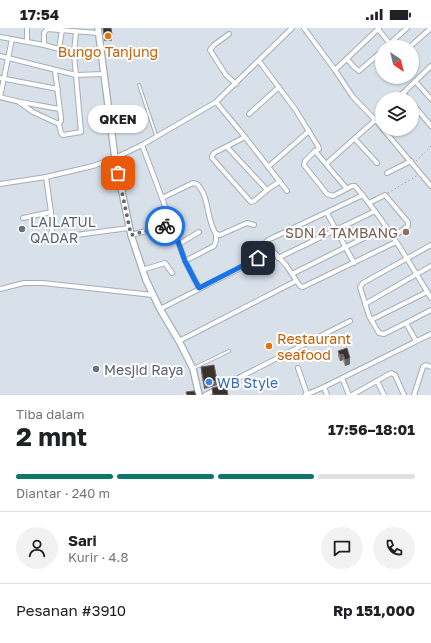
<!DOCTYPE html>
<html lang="id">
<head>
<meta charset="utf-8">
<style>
	:root { --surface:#fff; --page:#f2f2f2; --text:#202124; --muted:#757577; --line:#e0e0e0; --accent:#0f766e }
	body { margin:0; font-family:"Golos Text",sans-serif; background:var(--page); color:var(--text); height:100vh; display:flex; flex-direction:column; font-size:15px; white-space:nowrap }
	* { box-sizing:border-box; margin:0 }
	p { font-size:13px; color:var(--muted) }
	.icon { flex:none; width:22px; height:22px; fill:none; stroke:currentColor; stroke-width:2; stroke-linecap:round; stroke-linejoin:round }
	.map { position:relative; height:367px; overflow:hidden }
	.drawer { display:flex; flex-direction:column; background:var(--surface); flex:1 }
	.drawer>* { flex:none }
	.needle { width:26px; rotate:145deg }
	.controls { position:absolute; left:375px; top:12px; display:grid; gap:8px }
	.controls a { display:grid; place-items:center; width:44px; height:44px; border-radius:50%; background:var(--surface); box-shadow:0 1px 3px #0004; font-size:20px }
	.pin { position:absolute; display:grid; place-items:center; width:34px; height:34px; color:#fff; margin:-17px; border-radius:8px; box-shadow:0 2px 6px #0006 }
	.courier { position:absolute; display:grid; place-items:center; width:40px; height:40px; margin:-20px; border:3px solid #1a73e8; border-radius:50%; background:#fff; color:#222; box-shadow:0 1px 5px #0007 }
	.bubble { position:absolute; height:28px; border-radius:14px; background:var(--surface); box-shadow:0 1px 3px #0004; font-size:13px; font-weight:700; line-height:28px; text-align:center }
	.overview em { font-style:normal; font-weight:700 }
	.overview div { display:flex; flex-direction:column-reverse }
	.overview { display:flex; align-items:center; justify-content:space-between; height:68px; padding:0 16px }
	h1 { font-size:26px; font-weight:700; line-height:30px }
	.bar { display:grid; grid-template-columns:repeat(4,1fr); gap:6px 4px; align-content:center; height:48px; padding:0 16px }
	.bar i { height:5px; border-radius:3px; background:var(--line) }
	.bar .selected { background:var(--accent) }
	.bar p { grid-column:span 4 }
	.line { display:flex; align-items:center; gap:10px; padding:0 16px; border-top:1px solid var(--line) }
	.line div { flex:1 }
	.round { display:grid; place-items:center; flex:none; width:42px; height:42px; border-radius:21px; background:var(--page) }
	.status { display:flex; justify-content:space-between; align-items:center; height:28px; padding:0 20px; background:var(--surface); direction:ltr }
	.status svg { height:11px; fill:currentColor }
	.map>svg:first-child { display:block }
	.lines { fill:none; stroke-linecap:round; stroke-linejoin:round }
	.lane-casing { stroke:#a5adb6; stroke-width:4 }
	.street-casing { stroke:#a5adb6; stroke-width:6 }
	.secondary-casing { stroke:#a5adb6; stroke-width:8 }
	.path { stroke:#878d94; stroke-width:1; stroke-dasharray:1 3; stroke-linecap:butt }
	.lane { stroke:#fff; stroke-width:2 }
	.street { stroke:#fff; stroke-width:4 }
	.secondary { stroke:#fff; stroke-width:5.5 }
	.wall { fill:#8a898b }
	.shaded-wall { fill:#6a6665 }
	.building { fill:#3b322c; stroke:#6a6665 }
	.done { stroke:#656a70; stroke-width:4; stroke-dasharray:0 7.2 }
	.route { stroke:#1a73e8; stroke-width:5 }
	.food-dot { fill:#e8710a; stroke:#fff; stroke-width:1.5 }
	.worship-dot { fill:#6b7280; stroke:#fff; stroke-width:1.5 }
	.education-dot { fill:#8d6e63; stroke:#fff; stroke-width:1.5 }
	.shop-dot { fill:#3f7fe0; stroke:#fff; stroke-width:1.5 }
	.labels { text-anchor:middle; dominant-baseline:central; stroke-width:4; stroke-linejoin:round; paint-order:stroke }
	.food-label { font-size:14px; fill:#c56008; stroke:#fff }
	.worship-label { font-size:14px; fill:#5b616d; stroke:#fff; text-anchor:start }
	.education-label { font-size:14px; fill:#785e54; stroke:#fff; text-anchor:end }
	.shop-label { font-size:14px; fill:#366cbe; stroke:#fff; text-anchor:start }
</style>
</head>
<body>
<div class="status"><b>17:54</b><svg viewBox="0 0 49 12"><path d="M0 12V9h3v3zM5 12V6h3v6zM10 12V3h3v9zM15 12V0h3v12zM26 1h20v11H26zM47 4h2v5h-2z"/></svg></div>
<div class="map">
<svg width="431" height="367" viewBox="0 0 431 367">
	<rect width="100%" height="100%" fill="#d8e0ea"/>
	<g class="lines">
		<defs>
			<g id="lane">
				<path d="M139,57L156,107"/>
				<path d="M194,340L229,323"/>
			</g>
			<g id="street">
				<path d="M304,0L335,42L353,69L382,99"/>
				<path d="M378,1L390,16"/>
				<path d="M229,6L214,17L210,22L226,47L236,56"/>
				<path d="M0,9L44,17L74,25"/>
				<path d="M27,13V0"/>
				<path d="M44,17V5L47,1L98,5"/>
				<path d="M412,17L431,0"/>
				<path d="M386,19L407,0"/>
				<path d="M59,21L62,2"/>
				<path d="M0,28L76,47L104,46"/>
				<path d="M347,31L354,39L359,43L382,23"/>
				<path d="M259,33L295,81L318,118L319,121L315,123L347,161"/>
				<path d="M335,42L379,0"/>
				<path d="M0,50L58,61"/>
				<path d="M415,53L431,71"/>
				<path d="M403,65L408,71"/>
				<path d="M0,69C20,75 39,77 59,81"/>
				<path d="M0,69L12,11"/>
				<path d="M397,71L431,38"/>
				<path d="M19,74L33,84L59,96L61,93V90L55,43"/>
				<path d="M216,74L245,109L287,163"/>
				<path d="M412,75L431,98"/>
				<path d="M249,86L279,59"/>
				<path d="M59,96L61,105L63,107L81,104L74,25L76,4"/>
				<path d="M383,101L431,158"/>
				<path d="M245,109L214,125L212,128V130L251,174L254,173L267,162L280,153"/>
				<path d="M355,111L377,135"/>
				<path d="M142,117L162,170L193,155L197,156C210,169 206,192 216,206"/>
				<path d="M227,119L267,162"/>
				<path d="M315,123L305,133L304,137L327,166L333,168L352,158H355C385,193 408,232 431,270"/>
				<path d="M326,136L382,86"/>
				<path d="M268,139L309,103"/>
				<path d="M387,145L411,133"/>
				<path d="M46,149L51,184L52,208L53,210L129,200"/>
				<path d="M0,156L46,149L93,138L115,130L142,117L216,74L292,0"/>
				<path d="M363,167L268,212L266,214L267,217L286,237L300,258L303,259L396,214"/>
				<path d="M162,170L185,233L199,260"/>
				<path d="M369,175L385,167L408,194V198L393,209"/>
				<path d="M327,185L354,235"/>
				<path d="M23,190L51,184"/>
				<path d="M216,206L220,207L247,195L254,197"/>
				<path d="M131,207L172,196"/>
				<path d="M179,216L199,204"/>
				<path d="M278,230L375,183"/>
				<path d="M185,233L214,218L216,213V206"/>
				<path d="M142,242L165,235L172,245"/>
				<path d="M292,246L386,199"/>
				<path d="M0,261L24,255H43L153,267"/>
				<path d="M365,276L431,238"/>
				<path d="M160,281L272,224"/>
				<path d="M371,292L427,264"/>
				<path d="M406,295L384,306L379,305L369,288L360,259L363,255L431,217"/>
				<path d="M179,313L296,253"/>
				<path d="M416,313L406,295L431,282"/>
				<path d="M298,340L307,366"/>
				<path d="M342,350L349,367"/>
				<path d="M377,353L384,367"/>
				<path d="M324,359L327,367"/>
				<path d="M205,367L350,293"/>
				<path d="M305,367L324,359L431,306"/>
				<path d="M352,367L391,345L395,347L404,367"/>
				<path d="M414,367L423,339L426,337L431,339"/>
			</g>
			<path id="secondary" d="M98,0L115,130L131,207L146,252L160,281L179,313L193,341L199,367"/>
		</defs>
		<use href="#lane" class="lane-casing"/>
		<use href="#street" class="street-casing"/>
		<use href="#secondary" class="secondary-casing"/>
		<g class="path">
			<path d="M416,133L431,118"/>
			<path d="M388,165L418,147"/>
		</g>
		<use href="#lane" class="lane"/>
		<use href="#street" class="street"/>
		<use href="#secondary" class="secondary"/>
	</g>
	<g class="wall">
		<path d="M103,0L112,7V13H104Z"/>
		<path d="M347,320L350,336L345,338L343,332L340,333L338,328V323Z"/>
		<path d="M201,339L217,357L204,361L201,345Z"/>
	</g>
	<g class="shaded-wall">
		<path d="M343,326V332L340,333V327Z"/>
		<path d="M350,330V336L345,338V332Z"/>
		<path d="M217,352V357L204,361V356Z"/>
	</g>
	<g class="building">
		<path d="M103,0H111L112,7H104Z"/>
		<path d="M347,320L350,330L345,332L343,326L340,327L338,323Z"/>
		<path d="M214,337L217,352L204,356L201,339Z"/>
		<path d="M226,357L228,367H213L212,360Z"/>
		<path d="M194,363L196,367H187L186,364Z"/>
	</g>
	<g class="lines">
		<path class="done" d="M118,145L131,207L165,198"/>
		<path class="route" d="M165,198L172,196L185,233L199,260L258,230"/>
	</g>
	<g class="food-dot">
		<circle cx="108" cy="8" r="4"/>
		<circle cx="269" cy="318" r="4"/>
	</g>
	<g class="worship-dot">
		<circle cx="22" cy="201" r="4"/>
		<circle cx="96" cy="341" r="4"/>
	</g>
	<circle class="education-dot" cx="406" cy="204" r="4"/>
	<circle class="shop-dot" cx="209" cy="354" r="4"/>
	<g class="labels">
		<g class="food-label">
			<text x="108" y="23">Bungo Tanjung</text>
			<text x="277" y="310" text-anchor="start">Restaurant<tspan x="277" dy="16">seafood</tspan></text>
		</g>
		<g class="worship-label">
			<text x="30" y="193">LAILATUL<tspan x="30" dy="16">QADAR</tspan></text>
			<text x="104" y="341">Mesjid Raya</text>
		</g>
		<g class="education-label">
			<text x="398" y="204">SDN 4 TAMBANG</text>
		</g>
		<g class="shop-label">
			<text x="217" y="354">WB Style</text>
		</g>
	</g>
</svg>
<div class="controls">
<a><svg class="needle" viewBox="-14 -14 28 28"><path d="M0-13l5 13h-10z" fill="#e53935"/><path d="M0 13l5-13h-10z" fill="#757577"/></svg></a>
<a><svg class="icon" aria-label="layers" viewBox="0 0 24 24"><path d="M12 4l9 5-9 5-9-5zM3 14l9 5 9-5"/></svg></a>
</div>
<div class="pin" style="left:118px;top:145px;background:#ea580c"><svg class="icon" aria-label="bag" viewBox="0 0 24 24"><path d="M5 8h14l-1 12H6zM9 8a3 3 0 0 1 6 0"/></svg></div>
<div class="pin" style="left:258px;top:230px;background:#1f2937"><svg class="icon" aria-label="home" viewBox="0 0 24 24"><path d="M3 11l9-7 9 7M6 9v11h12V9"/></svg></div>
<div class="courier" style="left:165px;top:198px"><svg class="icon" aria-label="bike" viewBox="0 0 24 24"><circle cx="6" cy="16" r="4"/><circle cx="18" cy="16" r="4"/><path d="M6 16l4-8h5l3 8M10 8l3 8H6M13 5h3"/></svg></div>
<div class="bubble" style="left:88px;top:77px;width:60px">QKEN</div>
</div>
<section class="drawer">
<div class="overview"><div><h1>2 mnt</h1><p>Tiba dalam</p></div><em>17:56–18:01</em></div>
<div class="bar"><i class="selected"></i><i class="selected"></i><i class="selected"></i><i></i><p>Diantar · 240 m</p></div>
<div class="line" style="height:72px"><a class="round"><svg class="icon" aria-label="person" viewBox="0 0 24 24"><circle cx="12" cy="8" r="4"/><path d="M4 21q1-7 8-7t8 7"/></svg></a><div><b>Sari</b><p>Kurir · 4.8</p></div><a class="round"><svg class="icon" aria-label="chat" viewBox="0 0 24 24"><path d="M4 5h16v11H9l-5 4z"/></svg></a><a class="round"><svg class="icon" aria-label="phone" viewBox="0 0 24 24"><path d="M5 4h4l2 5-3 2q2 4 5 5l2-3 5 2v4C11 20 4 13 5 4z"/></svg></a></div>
<div class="line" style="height:52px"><div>Pesanan #3910</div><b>Rp 151,000</b></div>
</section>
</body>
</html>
